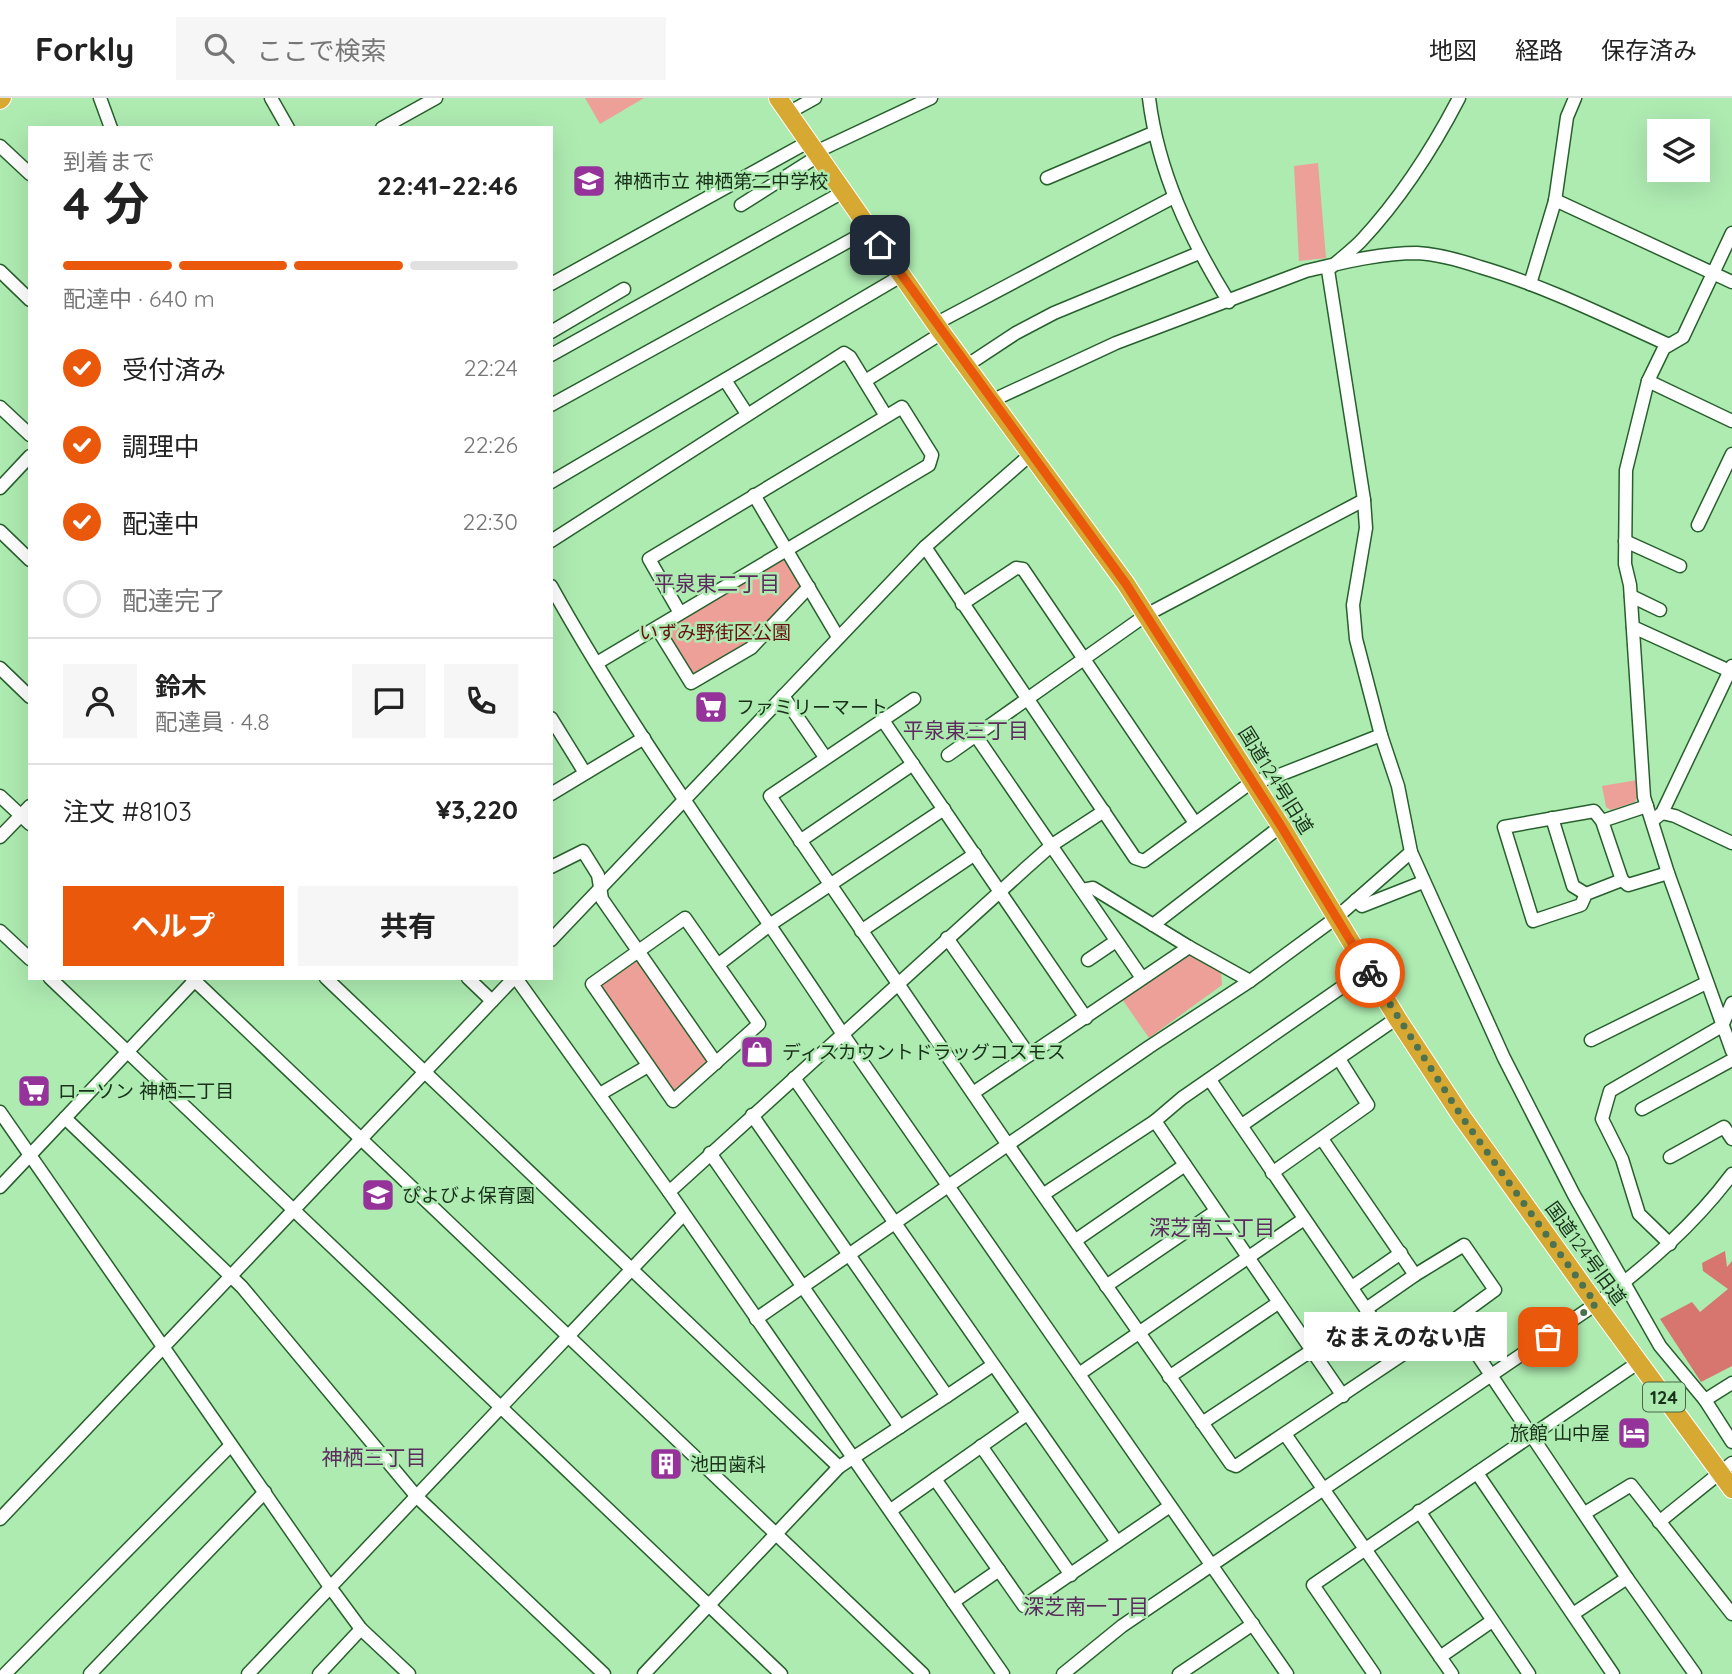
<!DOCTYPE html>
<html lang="ja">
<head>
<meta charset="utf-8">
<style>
	:root { --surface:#fff; --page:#f6f6f6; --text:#222; --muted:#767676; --line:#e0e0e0; --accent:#ea580c }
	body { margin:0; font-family:Quicksand,"Noto Sans JP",sans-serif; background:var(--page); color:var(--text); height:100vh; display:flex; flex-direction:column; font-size:26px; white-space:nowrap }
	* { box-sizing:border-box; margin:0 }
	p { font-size:23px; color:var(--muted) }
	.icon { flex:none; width:38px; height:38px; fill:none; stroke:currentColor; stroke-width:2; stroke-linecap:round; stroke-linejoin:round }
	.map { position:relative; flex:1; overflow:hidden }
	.sheet { position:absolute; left:28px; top:28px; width:525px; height:854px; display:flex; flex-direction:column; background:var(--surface); border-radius:0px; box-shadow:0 7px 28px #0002 }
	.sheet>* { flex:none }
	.buttons { position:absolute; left:1647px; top:21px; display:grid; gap:14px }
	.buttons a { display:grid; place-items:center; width:63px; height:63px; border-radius:0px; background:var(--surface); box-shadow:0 7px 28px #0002; font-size:35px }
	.pin { position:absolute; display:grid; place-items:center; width:60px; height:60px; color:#fff; margin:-30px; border-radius:14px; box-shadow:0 4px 10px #0006 }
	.courier { position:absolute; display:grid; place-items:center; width:70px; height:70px; margin:-35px; border:5px solid #ea580c; border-radius:50%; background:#fff; color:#222; box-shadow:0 2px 9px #0007 }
	.bubble { position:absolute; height:49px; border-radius:0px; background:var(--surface); box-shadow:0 7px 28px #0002; font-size:23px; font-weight:700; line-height:49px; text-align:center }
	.overview em { font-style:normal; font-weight:700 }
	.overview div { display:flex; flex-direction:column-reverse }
	.overview { display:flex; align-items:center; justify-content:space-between; height:119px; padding:0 35px }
	h1 { font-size:46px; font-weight:700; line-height:52px }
	.bar { display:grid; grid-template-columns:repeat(4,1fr); gap:10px 7px; align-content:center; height:84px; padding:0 35px }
	.bar i { height:9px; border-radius:5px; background:var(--line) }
	.bar .active { background:var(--accent) }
	.bar p { grid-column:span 4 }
	.line { display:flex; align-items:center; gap:18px; padding:0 35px; border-top:2px solid var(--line) }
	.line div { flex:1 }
	.round { display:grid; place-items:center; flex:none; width:74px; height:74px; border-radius:0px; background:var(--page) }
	ol { padding:0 35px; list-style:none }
	li { display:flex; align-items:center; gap:21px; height:77px }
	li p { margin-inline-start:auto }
	li .icon { padding:7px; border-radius:50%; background:var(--accent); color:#fff; stroke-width:4 }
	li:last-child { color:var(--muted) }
	li i { width:38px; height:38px; border:4px solid var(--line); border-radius:50% }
	.action { display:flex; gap:14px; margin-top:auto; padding:14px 35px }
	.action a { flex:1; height:80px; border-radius:0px; background:var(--accent); color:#fff; font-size:28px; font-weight:700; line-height:80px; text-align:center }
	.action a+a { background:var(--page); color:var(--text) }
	header { display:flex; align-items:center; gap:42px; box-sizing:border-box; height:98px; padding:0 35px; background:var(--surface); border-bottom:2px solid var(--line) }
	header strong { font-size:33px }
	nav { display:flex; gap:38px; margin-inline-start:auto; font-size:24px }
	.search { width:490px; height:63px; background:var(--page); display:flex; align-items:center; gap:18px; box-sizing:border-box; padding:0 24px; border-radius:0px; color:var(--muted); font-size:26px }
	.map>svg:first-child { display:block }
	.green { fill:#eca098 }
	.forest { fill:#d6766e }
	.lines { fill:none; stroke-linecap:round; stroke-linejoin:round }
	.minor-casing { stroke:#27602d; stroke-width:15 }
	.highway-casing { stroke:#fff; stroke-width:20 }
	.minor { stroke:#fff; stroke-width:12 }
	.highway { stroke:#d8a932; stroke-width:18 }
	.done { stroke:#4d724f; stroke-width:7; stroke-dasharray:0 12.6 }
	.route { stroke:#ea580c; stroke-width:9 }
	.labels { text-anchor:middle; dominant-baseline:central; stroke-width:5; stroke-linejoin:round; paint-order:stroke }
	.shield { fill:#aeebb1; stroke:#466947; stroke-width:2 }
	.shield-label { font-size:18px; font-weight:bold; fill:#19311a }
	.poi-label { font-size:19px; fill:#19311a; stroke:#aeebb1; text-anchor:start }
	.park-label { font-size:19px; fill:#691113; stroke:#aeebb1 }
	.street-label { font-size:19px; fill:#19311a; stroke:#aeebb1 }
	.neighbourhood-label { font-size:21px; fill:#5c2c5e; stroke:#aeebb1 }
</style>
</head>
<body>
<header>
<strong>Forkly</strong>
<div class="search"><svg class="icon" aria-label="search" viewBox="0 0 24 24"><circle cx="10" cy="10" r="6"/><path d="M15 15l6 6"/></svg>ここで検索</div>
<nav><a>地図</a><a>経路</a><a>保存済み</a></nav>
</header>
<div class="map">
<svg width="1732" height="1576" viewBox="0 0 1732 1576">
	<rect width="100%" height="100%" fill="#aeebb1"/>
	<g class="green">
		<path d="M585,0H644L600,26Z"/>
		<path d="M1318,65L1326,160L1299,163L1294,68Z"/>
		<path d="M782,461L786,462L801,488L746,549L696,576H692L667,536L671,527Z"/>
		<path d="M1637,682L1639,694L1635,704L1611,712L1606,709L1602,688Z"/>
		<path d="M1184,855L1191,856L1221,873L1222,887L1149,940L1122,901Z"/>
		<path d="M636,860L710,965L674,996L597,887Z"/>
	</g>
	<path class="forest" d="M1725,1153L1727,1169L1732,1163V1268L1701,1284L1660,1221L1692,1204L1700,1214L1728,1191L1703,1173L1702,1165Z"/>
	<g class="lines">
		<defs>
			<g id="minor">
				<path d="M100,0L111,30"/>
				<path d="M271,0L288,30"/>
				<path d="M1149,0C1158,74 1190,141 1229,204"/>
				<path d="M1459,0C1432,52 1401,100 1361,143C1351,153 1339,162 1328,172L1364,402L1366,430L1353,507L1356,541L1381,637L1398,688L1411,754L1504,960L1574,1097L1660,1248L1705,1302L1732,1344"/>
				<path d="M788,15L815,0"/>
				<path d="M382,30L436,0"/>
				<path d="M0,48L30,76"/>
				<path d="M1047,80L1153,35"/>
				<path d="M1555,102L1732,184"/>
				<path d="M741,107L818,58L820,52L931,0"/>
				<path d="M1732,135L1683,239L1664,250L1648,283L1626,372L1625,466L1630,487L1644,699L1668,775L1732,953"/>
				<path d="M0,173L30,202"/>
				<path d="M551,186L808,44"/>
				<path d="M1530,186L1555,103L1567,19L1575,0"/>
				<path d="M935,226L1174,99"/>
				<path d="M551,234L624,191"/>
				<path d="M551,257L843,94"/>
				<path d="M966,268L1016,235L1054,215L1199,155"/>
				<path d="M725,282L747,316"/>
				<path d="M865,283L942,235"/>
				<path d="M1648,283L1732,323"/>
				<path d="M991,303L1116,245L1306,173C1341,165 1380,155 1417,155C1439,156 1459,162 1480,169C1545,188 1607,219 1669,247"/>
				<path d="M551,307L869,132"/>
				<path d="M0,309L30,337"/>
				<path d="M551,384L901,178"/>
				<path d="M0,390L30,358"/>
				<path d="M754,397L838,539"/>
				<path d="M1698,427L1732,356"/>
				<path d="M0,433L30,462"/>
				<path d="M551,443L844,255L850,259L886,318"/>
				<path d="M1625,443L1680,468"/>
				<path d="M925,449L1135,760L1144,763L1253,683L1272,680L1381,637"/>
				<path d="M551,488C637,643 745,786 842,935L1287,1576"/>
				<path d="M1631,498L1660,512"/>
				<path d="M962,506L1016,470L1023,471L1195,725"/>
				<path d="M1633,529L1732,574"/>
				<path d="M657,530L691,585L751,550L809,489"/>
				<path d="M597,565L929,367L932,357L902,309L649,461L680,515"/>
				<path d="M0,570L30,599"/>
				<path d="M783,598L825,659"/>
				<path d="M914,601L770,698L1008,1047L1231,1366L1236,1368L1454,1222L1495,1192L1464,1147L1415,1177"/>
				<path d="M551,620L585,675"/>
				<path d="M882,621L1086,920"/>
				<path d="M976,638L1142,880"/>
				<path d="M948,657L1146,517L1364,402"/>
				<path d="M551,696L644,640"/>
				<path d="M0,698L30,726"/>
				<path d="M1662,715L1675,718L1732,745"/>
				<path d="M1552,720L1573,788L1586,796"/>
				<path d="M1602,723L1594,713L1504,729L1533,823L1581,807L1586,796L1622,782L1602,723L1647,708"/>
				<path d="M1652,723L1662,715L1732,568"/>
				<path d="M0,739L30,708"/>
				<path d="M800,743L913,666"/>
				<path d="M551,769L583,753L598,777L602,801L716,965"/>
				<path d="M1622,782L1628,787L1668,775"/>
				<path d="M1082,792L1093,790L1189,849L1250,883"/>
				<path d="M1356,802L1362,808L1423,784"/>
				<path d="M685,820L759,926L673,1003L592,886Z"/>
				<path d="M1153,827L1281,728"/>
				<path d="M0,833L30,861"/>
				<path d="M861,833L975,756"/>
				<path d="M947,840L1029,957"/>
				<path d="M551,842L925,449L1031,356"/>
				<path d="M1088,862L1116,843"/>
				<path d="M719,866L771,826L944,711"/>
				<path d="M50,880L781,1576"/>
				<path d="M192,880L923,1576"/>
				<path d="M326,880L839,1369"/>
				<path d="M468,880L492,903"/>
				<path d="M516,880L669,1094L1003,1576"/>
				<path d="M1591,942L1706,885"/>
				<path d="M794,980L1117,1444"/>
				<path d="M1210,982L1398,1258"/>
				<path d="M973,995L1189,849"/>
				<path d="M600,996L648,968"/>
				<path d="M1642,1011L1732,962"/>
				<path d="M0,1014L330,1489L361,1531L409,1576"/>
				<path d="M65,1020L242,1189L417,1399L604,1576"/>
				<path d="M1155,1023L1343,1298"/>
				<path d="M1242,1027L1397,920"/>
				<path d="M1322,1041L1415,1177L1366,1211"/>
				<path d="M710,1055L900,1329"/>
				<path d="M1670,1059L1724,1029L1732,1041"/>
				<path d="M1272,1075L1368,1007L1339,961"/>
				<path d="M0,1089L197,880"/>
				<path d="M669,1094L1026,770L1052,747L1104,713"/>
				<path d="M1044,1096L1155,1023L1182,1000L1368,871"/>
				<path d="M1076,1142L1185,1067"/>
				<path d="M1670,1146L1639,1116L1622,1061L1602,1021L1610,993L1722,928L1732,905"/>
				<path d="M1106,1188L1216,1113"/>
				<path d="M1352,1189L1401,1155"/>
				<path d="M756,1221L1149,949L1250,883L1337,819L1411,754"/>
				<path d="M1454,1222L1627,1480L1695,1576"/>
				<path d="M1079,1276L1304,1121"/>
				<path d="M1169,1279L1278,1205"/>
				<path d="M947,1298L993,1267"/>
				<path d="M1705,1302L1732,1285"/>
				<path d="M1202,1325L1311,1253"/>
				<path d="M1285,1336L1452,1576"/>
				<path d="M981,1348L1071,1477"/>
				<path d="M1477,1375L1613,1576"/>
				<path d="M935,1381L1024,1508L1170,1408"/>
				<path d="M891,1412L1027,1316"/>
				<path d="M1419,1413L1529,1576"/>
				<path d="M1585,1415L1631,1387L1732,1516"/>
				<path d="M0,1421L514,880"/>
				<path d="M1659,1424L1732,1365"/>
				<path d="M953,1504L999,1472"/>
				<path d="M1573,1516L1627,1480"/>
				<path d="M1440,1559L1492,1523"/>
				<path d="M5,1576L231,1347"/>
				<path d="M90,1576L265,1394"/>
				<path d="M248,1576L683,1117"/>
				<path d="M319,1576L361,1531"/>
				<path d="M644,1576L839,1369L947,1298L752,1017"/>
				<path d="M1063,1576L1122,1528L1596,1206C1646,1168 1694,1127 1732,1076"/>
				<path d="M1179,1576L1253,1526"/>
				<path d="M1374,1576L1313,1487L1639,1264"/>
			</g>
			<g id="highway">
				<path d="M778,0L942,235L1126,486L1281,728L1397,920L1462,1019L1596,1206L1732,1391"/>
				<path d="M0,2L2,0"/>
			</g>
		</defs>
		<use href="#minor" class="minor-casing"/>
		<use href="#highway" class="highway-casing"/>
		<use href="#minor" class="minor"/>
		<use href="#highway" class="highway"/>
	</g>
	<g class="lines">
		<path class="done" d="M1370,875L1462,1019L1596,1206L1548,1239"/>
		<path class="route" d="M880,147L1126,486L1281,728L1370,875"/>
	</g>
	<defs>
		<symbol id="school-square" viewBox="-11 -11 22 22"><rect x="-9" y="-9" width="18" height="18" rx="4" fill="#95339b" stroke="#aeebb1"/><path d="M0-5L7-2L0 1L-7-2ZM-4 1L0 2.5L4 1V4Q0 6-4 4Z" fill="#fff"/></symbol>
		<symbol id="supermarket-square" viewBox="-11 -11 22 22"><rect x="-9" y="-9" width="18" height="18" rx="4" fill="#95339b" stroke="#aeebb1"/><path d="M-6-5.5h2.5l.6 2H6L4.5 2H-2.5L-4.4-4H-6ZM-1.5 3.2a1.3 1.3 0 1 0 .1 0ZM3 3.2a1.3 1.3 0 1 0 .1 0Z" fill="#fff"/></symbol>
		<symbol id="shop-square" viewBox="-11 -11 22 22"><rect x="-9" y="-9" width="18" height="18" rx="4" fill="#95339b" stroke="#aeebb1"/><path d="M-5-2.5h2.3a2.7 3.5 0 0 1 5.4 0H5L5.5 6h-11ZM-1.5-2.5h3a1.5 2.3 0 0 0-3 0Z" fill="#fff"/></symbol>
		<symbol id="hotel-square" viewBox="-11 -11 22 22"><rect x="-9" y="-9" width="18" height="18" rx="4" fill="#95339b" stroke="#aeebb1"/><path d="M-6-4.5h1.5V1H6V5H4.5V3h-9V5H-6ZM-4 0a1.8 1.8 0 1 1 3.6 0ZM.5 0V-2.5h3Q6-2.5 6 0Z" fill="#fff"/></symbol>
		<symbol id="building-square" viewBox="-11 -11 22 22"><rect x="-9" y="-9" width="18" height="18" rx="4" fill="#95339b" stroke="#aeebb1"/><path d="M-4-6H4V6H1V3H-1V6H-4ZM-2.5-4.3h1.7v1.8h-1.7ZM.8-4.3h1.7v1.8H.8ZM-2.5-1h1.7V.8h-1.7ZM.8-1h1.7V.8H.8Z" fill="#fff"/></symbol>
	</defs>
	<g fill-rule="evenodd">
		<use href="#school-square" x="570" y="64" width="38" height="38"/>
		<use href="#supermarket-square" x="692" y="590" width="38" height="38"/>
		<use href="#shop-square" x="738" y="935" width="38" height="38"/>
		<use href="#supermarket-square" x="15" y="974" width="38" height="38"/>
		<use href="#school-square" x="359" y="1078" width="38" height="38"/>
		<use href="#hotel-square" x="1615" y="1316" width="38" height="38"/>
		<use href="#building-square" x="647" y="1347" width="38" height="38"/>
	</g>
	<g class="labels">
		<rect class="shield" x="1643" y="1284.5" width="42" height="29" rx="5"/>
		<g class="shield-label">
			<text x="1664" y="1299">124</text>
		</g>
		<g class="poi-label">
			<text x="614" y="83">神栖市立 神栖第二中学校</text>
			<text x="736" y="609">ファミリーマート</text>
			<text x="782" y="954">ディスカウントドラッグコスモス</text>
			<text x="58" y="993">ローソン 神栖二丁目</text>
			<text x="402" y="1097">ぴよびよ保育園</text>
			<text x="1610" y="1335" text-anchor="end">旅館 山中屋</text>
			<text x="690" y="1366">池田歯科</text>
		</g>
		<g class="park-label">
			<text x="715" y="534">いずみ野街区公園</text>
		</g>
		<g class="street-label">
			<text transform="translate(1276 682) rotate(58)">国道124号旧道</text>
			<text transform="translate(1586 1155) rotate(54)">国道124号旧道</text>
		</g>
		<g class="neighbourhood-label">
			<text x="717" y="485">平泉東二丁目</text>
			<text x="966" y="632">平泉東三丁目</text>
			<text x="1212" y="1129">深芝南二丁目</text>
			<text x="374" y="1359">神栖三丁目</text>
			<text x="1086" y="1508">深芝南一丁目</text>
		</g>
	</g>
</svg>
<div class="buttons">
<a><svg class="icon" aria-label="layers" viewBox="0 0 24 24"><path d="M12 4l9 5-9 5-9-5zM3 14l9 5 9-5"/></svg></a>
</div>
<div class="pin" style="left:1548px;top:1239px;background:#ea580c"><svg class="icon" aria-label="bag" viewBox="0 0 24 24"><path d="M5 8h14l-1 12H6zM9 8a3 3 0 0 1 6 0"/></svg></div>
<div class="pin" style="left:880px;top:147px;background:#1f2937"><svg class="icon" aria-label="home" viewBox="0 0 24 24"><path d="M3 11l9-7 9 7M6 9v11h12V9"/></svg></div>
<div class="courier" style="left:1370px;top:875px"><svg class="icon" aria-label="bike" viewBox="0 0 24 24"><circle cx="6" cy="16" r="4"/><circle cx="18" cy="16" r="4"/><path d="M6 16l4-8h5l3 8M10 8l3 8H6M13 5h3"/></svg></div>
<div class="bubble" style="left:1304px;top:1214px;width:203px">なまえのない店</div>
<section class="sheet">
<div class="overview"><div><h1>4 分</h1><p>到着まで</p></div><em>22:41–22:46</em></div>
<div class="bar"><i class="active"></i><i class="active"></i><i class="active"></i><i></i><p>配達中 · 640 m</p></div>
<ol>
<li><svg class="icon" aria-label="check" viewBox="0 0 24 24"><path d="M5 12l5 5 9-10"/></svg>受付済み<p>22:24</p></li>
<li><svg class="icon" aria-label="check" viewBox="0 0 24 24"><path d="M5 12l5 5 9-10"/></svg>調理中<p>22:26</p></li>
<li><svg class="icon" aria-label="check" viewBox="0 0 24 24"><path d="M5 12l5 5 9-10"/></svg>配達中<p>22:30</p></li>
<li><i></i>配達完了</li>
</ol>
<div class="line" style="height:126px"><a class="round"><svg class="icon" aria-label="person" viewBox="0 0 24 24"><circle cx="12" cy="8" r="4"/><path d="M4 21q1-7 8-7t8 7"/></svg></a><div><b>鈴木</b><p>配達員 · 4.8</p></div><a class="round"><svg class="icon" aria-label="chat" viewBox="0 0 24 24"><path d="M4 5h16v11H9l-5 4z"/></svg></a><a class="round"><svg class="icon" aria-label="phone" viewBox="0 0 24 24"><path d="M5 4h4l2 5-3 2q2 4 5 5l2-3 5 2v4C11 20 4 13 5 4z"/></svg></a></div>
<div class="line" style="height:91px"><div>注文 #8103</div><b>¥3,220</b></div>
<div class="action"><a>ヘルプ</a><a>共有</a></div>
</section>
</div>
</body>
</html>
